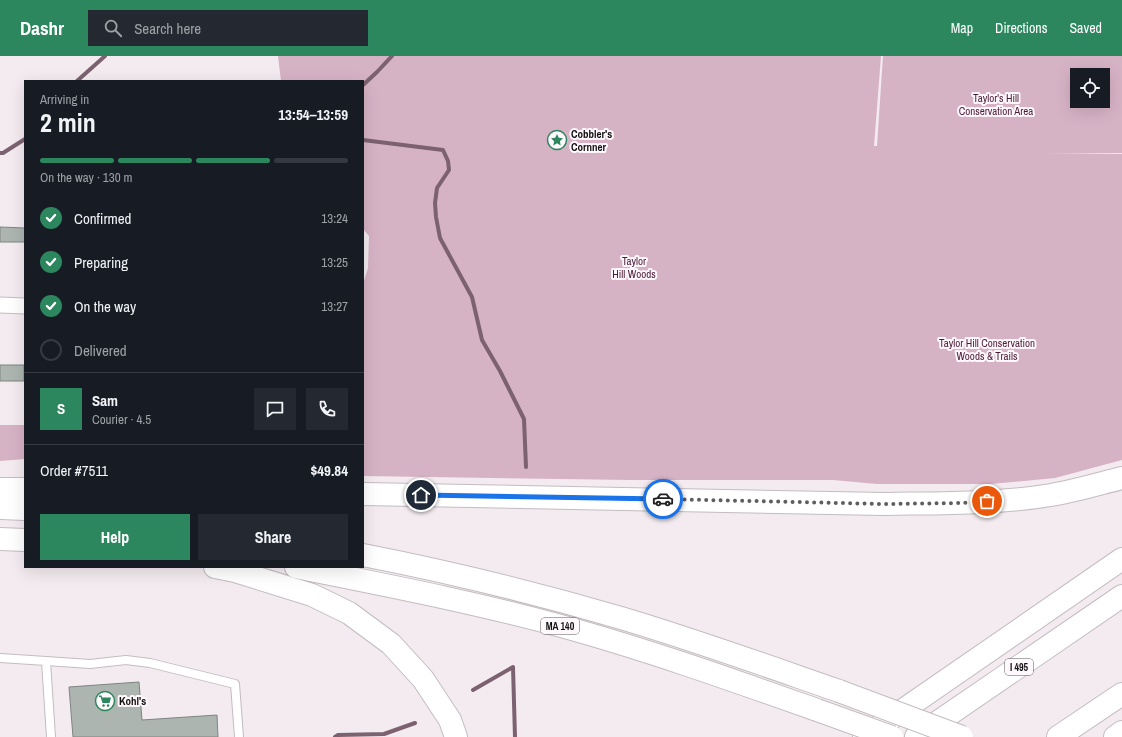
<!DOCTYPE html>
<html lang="en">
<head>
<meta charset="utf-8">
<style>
	:root { --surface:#171b24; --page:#242831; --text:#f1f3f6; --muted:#9ea1a6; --line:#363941; --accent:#2c875e }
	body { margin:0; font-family:"Archivo Narrow",sans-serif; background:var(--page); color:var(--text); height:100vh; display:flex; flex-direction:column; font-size:15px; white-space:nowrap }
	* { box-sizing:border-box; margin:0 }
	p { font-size:13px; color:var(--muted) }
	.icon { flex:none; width:22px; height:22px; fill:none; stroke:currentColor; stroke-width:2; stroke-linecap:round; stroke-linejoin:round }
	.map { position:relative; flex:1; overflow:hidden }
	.details { position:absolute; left:24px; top:24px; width:340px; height:488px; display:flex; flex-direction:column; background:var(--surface); border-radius:0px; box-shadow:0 4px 16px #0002 }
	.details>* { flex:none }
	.controls { position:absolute; left:1070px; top:12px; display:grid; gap:8px }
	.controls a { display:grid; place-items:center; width:40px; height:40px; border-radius:0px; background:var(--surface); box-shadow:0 4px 16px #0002; font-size:20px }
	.pin { position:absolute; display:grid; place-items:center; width:34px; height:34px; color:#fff; margin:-17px; border:2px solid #fff; border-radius:50%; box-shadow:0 1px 4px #0007 }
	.courier { position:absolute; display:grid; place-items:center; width:40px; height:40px; margin:-20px; border:3px solid #1a73e8; border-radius:50%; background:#fff; color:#222; box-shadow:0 1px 5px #0007 }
	.headline em { font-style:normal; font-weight:800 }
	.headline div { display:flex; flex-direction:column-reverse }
	.headline { display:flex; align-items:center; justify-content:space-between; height:68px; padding:0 16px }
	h1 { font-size:26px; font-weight:800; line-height:30px }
	.bar { display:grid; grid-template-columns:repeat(4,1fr); gap:6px 4px; align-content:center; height:48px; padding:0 16px }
	.bar i { height:5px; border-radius:3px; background:var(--line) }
	.bar .active { background:var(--accent) }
	.bar p { grid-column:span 4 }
	.line { display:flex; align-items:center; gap:10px; padding:0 16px; border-top:1px solid var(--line) }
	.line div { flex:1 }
	.round { display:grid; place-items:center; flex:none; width:42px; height:42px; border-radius:0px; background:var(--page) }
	ol { padding:0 16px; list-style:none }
	li { display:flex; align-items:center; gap:12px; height:44px }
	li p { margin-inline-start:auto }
	li .icon { padding:4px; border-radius:50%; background:var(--accent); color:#fff; stroke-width:4 }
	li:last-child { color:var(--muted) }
	li i { width:22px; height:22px; border:2px solid var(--line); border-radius:50% }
	.cta { display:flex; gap:8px; margin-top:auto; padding:8px 16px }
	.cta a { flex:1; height:46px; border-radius:0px; background:var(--accent); color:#fff; font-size:16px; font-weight:800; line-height:46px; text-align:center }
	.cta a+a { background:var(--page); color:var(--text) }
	header { display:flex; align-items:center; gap:24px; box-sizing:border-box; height:56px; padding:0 20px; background:var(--accent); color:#fff }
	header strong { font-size:19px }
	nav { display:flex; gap:22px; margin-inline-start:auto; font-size:14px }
	.search { width:280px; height:36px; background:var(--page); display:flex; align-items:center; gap:10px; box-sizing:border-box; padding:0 14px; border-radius:0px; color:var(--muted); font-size:15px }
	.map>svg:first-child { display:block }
	.green { fill:#d6b2c5; fill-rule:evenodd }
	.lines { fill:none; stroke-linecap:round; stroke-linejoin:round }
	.stream { stroke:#7c6270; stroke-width:4 }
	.building { fill:#adb5b0; stroke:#7e8581 }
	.lane-casing { stroke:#c4bcc0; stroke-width:10 }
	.street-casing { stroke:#c4bcc0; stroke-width:17 }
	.highway-casing { stroke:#c4bcc0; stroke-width:24 }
	.lane { stroke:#fff; stroke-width:8 }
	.street { stroke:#fff; stroke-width:15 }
	.highway { stroke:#fff; stroke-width:22 }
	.highway-bridge-casing { stroke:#c4bcc0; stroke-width:24; stroke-linecap:butt }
	.highway-bridge { stroke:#fff; stroke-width:22 }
	.done { stroke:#615d5f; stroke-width:4; stroke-dasharray:0 7.2 }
	.route { stroke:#1a73e8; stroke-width:5 }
	.labels { text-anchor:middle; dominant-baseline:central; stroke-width:4; stroke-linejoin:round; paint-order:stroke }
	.shield { fill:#fff8fc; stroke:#595658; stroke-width:1 }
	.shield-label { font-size:10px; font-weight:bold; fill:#121011 }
	.park-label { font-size:11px; fill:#4b1b38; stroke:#fff8fc }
	.poi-label { font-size:11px; font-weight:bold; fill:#121011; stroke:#fff8fc; text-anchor:start }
</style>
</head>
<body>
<header>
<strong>Dashr</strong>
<div class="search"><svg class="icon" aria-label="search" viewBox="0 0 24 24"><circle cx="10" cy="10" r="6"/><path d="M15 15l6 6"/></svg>Search here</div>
<nav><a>Map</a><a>Directions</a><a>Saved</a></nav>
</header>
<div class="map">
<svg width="1122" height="681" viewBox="0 0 1122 681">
	<rect width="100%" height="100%" fill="#f3ebef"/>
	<g class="green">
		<path d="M278,0H881L874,90H877L883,0H1122V97H1047L1122,98V404L1055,422L991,428H877L833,424H630L363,420V228L368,212L369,180L363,173V25H281ZM1077,19H1103V45H1077Z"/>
		<path d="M0,369H25V403L0,405Z"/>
	</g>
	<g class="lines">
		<g class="stream">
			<path d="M77,25L105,0"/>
			<path d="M363,29L377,16L392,0"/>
			<path d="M363,84L443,94L448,105L449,114L437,132L435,147L436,161L440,182L472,241L482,284L500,315L524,363L526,411"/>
			<path d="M0,97H3L25,83"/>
			<path d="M473,634L513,611L515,681"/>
			<path d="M335,681L338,679L384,678L415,667"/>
		</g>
	</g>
	<g class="building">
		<path d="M0,171L25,172V186H0Z"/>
		<rect x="0" y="309" width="24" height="16"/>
		<path d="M139,626L142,664L217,659L218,681H73L69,631Z"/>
	</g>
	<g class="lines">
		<defs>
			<g id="lane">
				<path d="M0,602L46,605L51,681"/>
				<path d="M46,605L90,608L126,604L150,607L235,628L239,681"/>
			</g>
			<path id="street" d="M0,249L25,250"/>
			<g id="highway">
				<path d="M0,433H25"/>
				<path d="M363,438L884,448C939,447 996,448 1051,439C1075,435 1098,428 1122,422"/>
				<path d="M0,452L25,453"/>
				<path d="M0,483L25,484"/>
				<path d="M363,499C450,516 536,537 621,562C695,584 767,610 839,635"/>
				<path d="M215,511L235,515L312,539L349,557L391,588L423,623L450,664L456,681"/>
				<path d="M296,511C385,529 474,546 561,570C648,594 732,624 817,654"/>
				<path d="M864,681L1122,503"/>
				<path d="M916,681L1122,540"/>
				<path d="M1058,681L1122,638"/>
				<path d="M1115,681L1122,676"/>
			</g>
		</defs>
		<use href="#lane" class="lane-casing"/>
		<use href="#street" class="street-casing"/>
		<use href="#highway" class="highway-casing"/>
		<use href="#lane" class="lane"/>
		<use href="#street" class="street"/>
		<use href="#highway" class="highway"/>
		<defs>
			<g id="highway-bridge">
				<path d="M839,635L962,681"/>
				<path d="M817,654L892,681"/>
			</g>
		</defs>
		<use href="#highway-bridge" class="highway-bridge-casing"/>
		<use href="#highway-bridge" class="highway-bridge"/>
	</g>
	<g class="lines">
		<path class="done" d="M663,443L884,448L962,447L987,445"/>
		<path class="route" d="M421,439L663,443"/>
	</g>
	<defs>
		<symbol id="sight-ring" viewBox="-11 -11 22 22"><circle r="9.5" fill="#fff8fc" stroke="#2c875e" stroke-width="1.5"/><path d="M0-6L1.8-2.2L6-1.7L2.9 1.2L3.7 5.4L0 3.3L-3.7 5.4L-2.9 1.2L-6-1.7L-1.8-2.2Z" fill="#2c875e"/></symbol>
		<symbol id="supermarket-ring" viewBox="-11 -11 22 22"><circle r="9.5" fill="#fff8fc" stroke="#2c875e" stroke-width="1.5"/><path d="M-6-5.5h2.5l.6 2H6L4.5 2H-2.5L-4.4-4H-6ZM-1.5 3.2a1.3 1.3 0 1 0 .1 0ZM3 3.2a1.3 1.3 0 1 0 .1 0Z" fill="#2c875e"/></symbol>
	</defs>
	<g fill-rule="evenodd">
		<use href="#sight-ring" x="546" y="73" width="22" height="22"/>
		<use href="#supermarket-ring" x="94" y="634" width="22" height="22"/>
	</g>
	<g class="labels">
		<g class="shield">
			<rect x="541" y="562" width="38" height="16" rx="3"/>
			<rect x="1005" y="603" width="28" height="16" rx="3"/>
		</g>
		<g class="shield-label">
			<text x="560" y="570">MA 140</text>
			<text x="1019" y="611">I 495</text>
		</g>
		<g class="park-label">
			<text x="996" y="42">Taylor's Hill<tspan x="996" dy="13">Conservation Area</tspan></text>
			<text x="634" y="205">Taylor<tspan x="634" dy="13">Hill Woods</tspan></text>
			<text x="987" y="287">Taylor Hill Conservation<tspan x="987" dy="13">Woods &amp; Trails</tspan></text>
		</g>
		<g class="poi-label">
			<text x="571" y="78">Cobbler's<tspan x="571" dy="13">Cornner</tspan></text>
			<text x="119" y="645">Kohl's</text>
		</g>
	</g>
</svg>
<div class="controls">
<a><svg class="icon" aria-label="locate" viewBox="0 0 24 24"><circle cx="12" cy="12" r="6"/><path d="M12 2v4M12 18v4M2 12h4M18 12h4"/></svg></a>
</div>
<div class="pin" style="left:987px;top:445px;background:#ea580c"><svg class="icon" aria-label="bag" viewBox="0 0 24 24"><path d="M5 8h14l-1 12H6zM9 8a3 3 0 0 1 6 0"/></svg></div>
<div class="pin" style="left:421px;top:439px;background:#1f2937"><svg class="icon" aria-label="home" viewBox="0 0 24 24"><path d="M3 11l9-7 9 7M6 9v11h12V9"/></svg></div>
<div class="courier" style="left:663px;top:443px"><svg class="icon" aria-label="car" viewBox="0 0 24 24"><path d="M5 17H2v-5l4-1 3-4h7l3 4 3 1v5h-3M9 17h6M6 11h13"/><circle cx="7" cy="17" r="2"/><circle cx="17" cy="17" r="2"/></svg></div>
<section class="details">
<div class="headline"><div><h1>2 min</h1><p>Arriving in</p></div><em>13:54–13:59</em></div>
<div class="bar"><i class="active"></i><i class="active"></i><i class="active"></i><i></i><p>On the way · 130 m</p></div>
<ol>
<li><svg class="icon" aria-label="check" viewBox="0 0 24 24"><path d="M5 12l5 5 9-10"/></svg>Confirmed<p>13:24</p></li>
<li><svg class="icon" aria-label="check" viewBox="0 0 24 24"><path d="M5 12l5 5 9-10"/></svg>Preparing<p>13:25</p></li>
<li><svg class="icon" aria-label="check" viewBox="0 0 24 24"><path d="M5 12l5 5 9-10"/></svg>On the way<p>13:27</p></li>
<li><i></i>Delivered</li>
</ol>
<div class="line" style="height:72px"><b class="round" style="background:var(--accent);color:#fff">S</b><div><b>Sam</b><p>Courier · 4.5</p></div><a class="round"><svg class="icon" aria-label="chat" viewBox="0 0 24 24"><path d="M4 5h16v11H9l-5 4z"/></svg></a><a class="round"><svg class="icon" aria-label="phone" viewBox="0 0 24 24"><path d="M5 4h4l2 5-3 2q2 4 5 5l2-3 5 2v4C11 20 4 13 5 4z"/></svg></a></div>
<div class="line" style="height:52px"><div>Order #7511</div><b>$49.84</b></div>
<div class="cta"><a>Help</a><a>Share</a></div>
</section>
</div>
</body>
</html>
